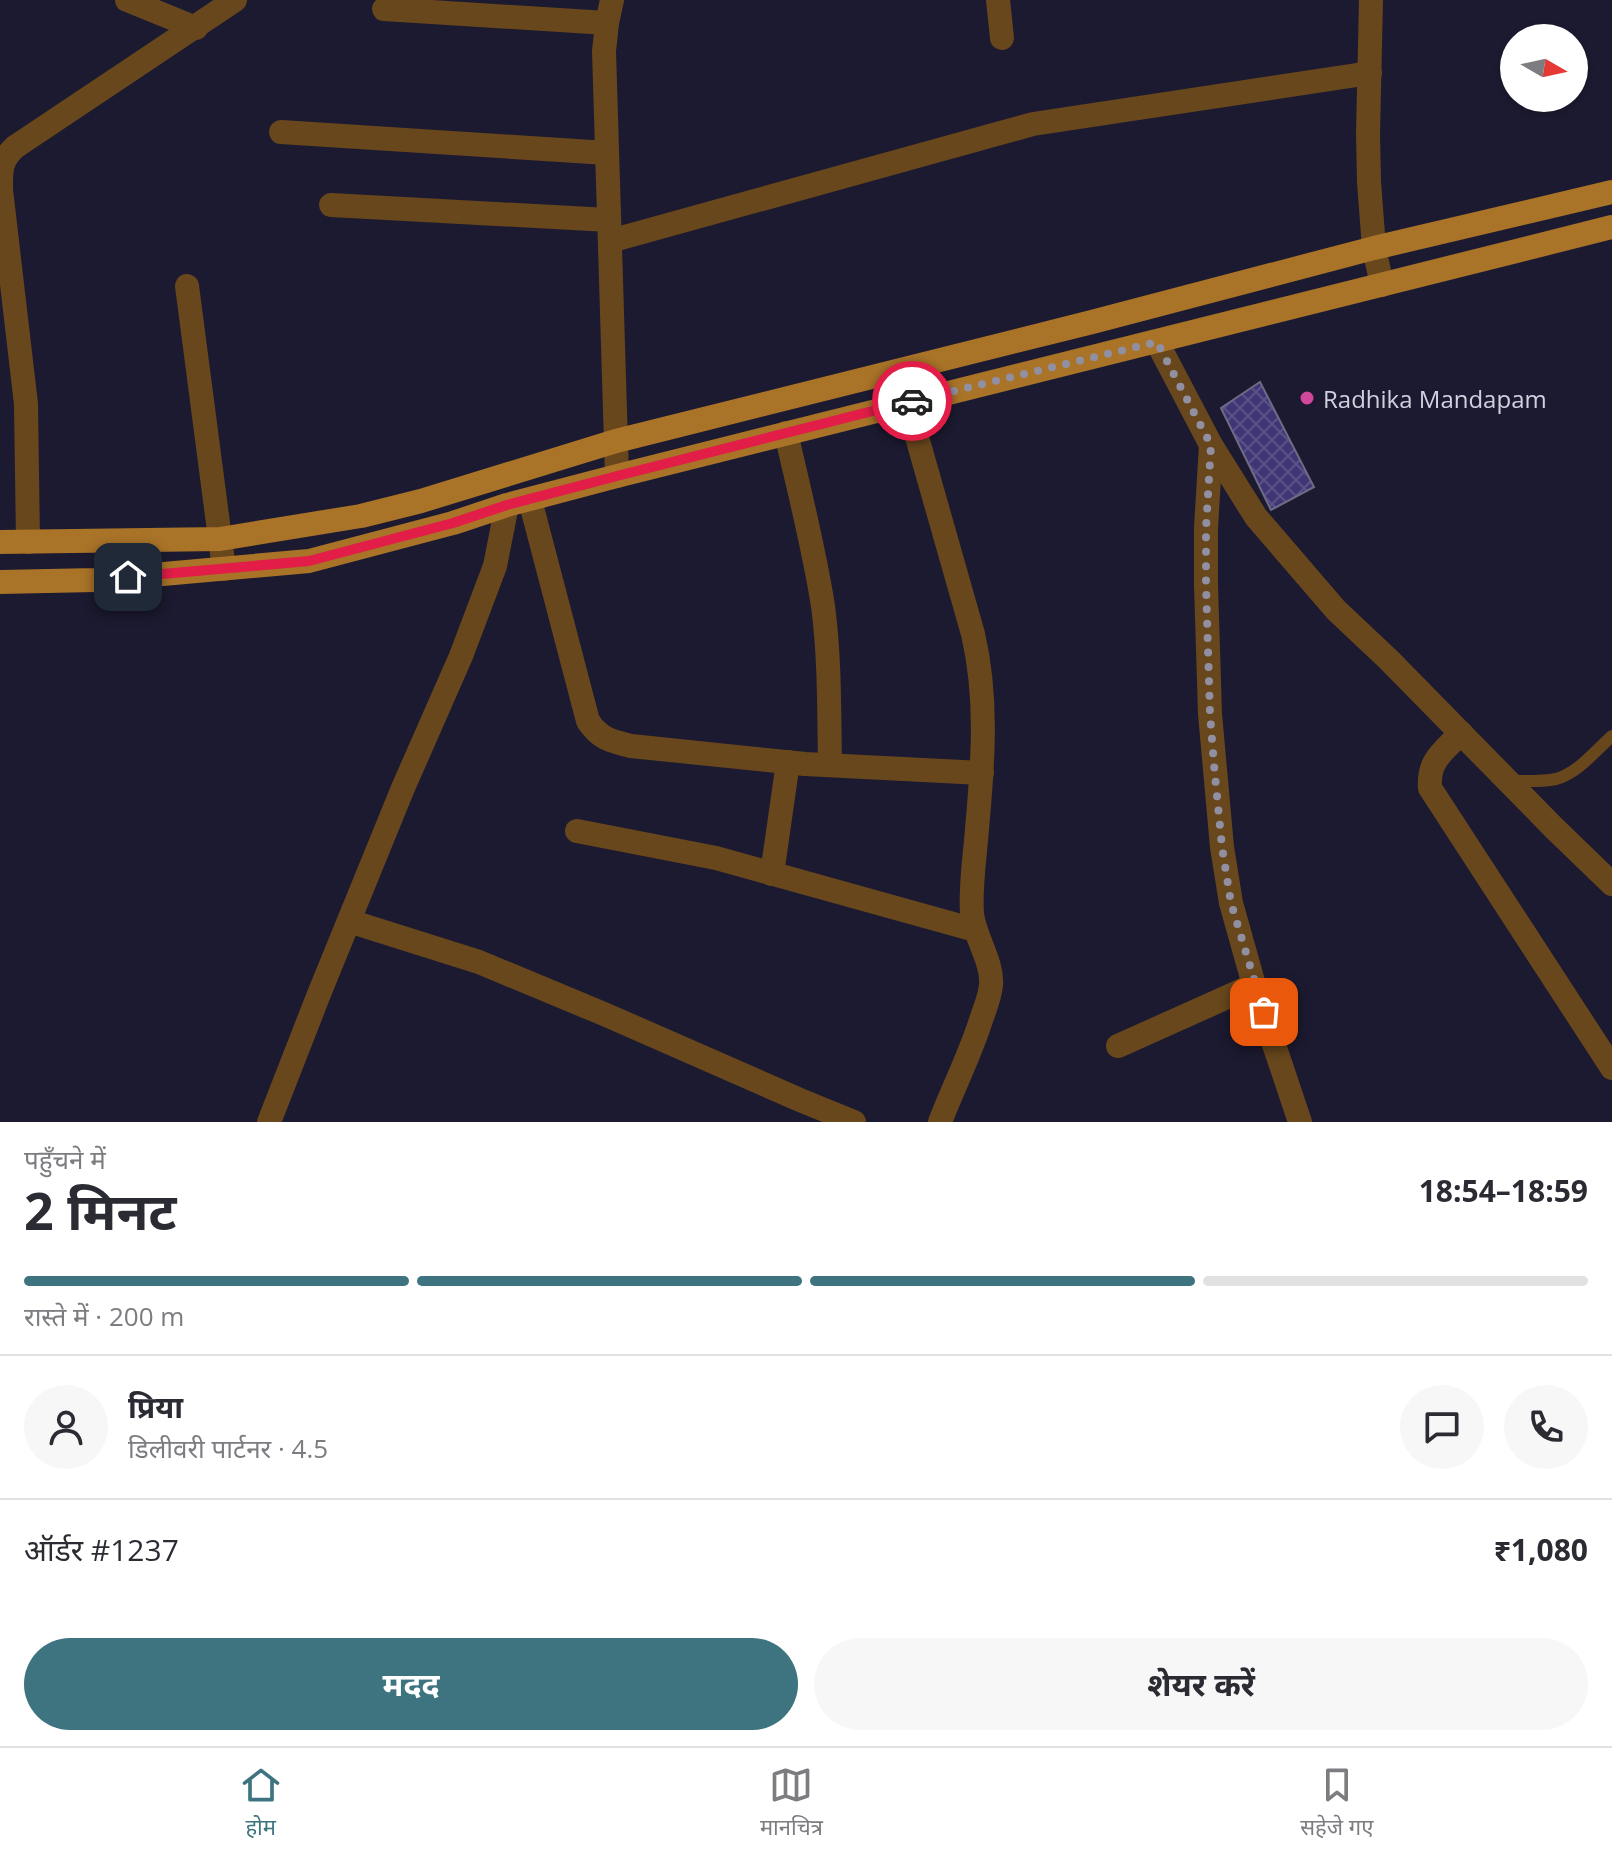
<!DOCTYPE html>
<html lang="hi">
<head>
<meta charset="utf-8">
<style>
	:root { --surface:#fff; --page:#f7f7f7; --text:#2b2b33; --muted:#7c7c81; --line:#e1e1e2; --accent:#3e7380 }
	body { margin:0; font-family:"Open Sans","Noto Sans Devanagari",sans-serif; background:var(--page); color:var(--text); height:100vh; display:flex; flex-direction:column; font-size:30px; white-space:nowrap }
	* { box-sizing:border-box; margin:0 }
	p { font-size:26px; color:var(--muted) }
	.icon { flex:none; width:44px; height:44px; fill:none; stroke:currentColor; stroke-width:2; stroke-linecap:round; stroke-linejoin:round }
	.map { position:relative; height:1122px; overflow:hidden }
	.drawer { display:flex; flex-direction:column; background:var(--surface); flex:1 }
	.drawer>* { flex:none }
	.needle { width:52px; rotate:99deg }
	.fabs { position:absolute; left:1500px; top:24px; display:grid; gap:16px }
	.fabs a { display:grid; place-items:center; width:88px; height:88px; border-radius:50%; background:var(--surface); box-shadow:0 2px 6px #0004; font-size:40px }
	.pin { position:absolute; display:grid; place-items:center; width:68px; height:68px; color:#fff; margin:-34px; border-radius:16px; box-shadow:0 4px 12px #0006 }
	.courier { position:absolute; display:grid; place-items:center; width:80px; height:80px; margin:-40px; border:6px solid #e11d48; border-radius:50%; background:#fff; color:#222; box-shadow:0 2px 10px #0007 }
	.overview em { font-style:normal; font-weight:700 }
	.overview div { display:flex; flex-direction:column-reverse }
	.overview { display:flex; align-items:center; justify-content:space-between; height:136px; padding:0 24px }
	h1 { font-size:52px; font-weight:700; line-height:60px }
	.bar { display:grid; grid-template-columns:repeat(4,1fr); gap:12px 8px; align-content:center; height:96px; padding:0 24px }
	.bar i { height:10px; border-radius:6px; background:var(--line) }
	.bar .current { background:var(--accent) }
	.bar p { grid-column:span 4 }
	.line { display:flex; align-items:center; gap:20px; padding:0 24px; border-top:2px solid var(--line) }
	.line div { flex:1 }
	.round { display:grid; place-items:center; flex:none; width:84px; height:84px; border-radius:42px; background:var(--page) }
	.button { display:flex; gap:16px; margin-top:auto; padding:16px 24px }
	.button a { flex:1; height:92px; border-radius:48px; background:var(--accent); color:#fff; font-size:32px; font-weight:700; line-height:92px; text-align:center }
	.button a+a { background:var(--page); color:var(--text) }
	.tab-bar { display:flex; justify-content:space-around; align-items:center; height:112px; border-top:2px solid var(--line); background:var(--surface); font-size:22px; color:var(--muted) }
	.tab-bar a { display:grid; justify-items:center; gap:4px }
	.tab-bar .current { color:var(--accent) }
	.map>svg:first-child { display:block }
	.building { fill:url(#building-cross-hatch); stroke:#6d6b85; stroke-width:2 }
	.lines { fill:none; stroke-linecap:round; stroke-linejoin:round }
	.lane { stroke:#68471c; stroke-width:12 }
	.street { stroke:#68471c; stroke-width:24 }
	.primary { stroke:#a97328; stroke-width:24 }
	.done { stroke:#9190a2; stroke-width:8; stroke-dasharray:0 14.4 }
	.route { stroke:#e11d48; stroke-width:10 }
	.hotel-dot { fill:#d1479c; stroke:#1c1a30; stroke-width:3 }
	.labels { text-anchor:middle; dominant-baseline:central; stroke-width:6; stroke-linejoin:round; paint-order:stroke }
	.poi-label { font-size:24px; fill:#d0d0df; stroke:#1c1a30; text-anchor:start }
</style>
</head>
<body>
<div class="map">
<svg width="1612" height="1122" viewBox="0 0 1612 1122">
	<defs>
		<pattern id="building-cross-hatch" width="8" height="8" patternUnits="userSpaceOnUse" patternTransform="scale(2)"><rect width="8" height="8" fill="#413675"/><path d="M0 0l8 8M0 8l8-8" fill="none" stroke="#5b5288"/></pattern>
	</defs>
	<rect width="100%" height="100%" fill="#1c1a30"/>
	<path class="building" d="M1260,382L1314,487L1271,510L1221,408Z"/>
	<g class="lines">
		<path class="lane" d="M1511,781C1525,781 1541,782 1556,779C1578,773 1595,751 1612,736"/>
		<g class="street">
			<path d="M127,0L196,28"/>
			<path d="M612,0L607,23L604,51L617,476"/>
			<path d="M998,0L1002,38"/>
			<path d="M1371,0L1368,134L1369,182L1374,248L1382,285"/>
			<path d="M384,9L607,23"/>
			<path d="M281,132L607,153"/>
			<path d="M331,205L609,220"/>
			<path d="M610,241L1033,124L1370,73"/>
			<path d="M187,286L224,569"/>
			<path d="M1157,342L1211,445L1256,517L1336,610L1389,660L1554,828L1612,884"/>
			<path d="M907,402L973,634C988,698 983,763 977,829C975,857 970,886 972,914C975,938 993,962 991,985C990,997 985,1008 981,1020C970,1055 953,1088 940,1122"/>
			<path d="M786,433C799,490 814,548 823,606C830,659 829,712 830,765"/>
			<path d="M1211,445L1206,528V585L1210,714L1222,847L1231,903L1254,985L1300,1122"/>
			<path d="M530,500L588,721C600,739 611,741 631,746L805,764L982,773"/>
			<path d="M28,542L26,404L1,190C1,170 0,161 15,147L235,0"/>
			<path d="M1461,733C1443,752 1428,760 1430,788L1612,1068"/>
			<path d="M577,831L716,858L975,930"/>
			<path d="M772,874L788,762"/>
			<path d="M349,921L479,962L604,1014L800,1100L854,1122"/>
			<path d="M1118,1046L1254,985"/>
			<path d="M269,1122L319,994L403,788L461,656L495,566L507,505"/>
		</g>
		<g class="primary">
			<path d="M0,542L220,539L361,516L421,501L616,441L1092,322L1374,248L1612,192"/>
			<path d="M0,582L96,580L309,561L453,523L507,505L617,476L1612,227"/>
		</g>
	</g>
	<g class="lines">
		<path class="done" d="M912,401L1157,342L1211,445L1206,528V585L1210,714L1214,765L1222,847L1231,903L1264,1012"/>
		<path class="route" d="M128,577L309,561L453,523L507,505L617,476L912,401"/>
	</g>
	<circle class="hotel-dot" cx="1307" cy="398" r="8"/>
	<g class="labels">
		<g class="poi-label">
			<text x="1323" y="398">Radhika Mandapam</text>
		</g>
	</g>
</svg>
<div class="fabs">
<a><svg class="needle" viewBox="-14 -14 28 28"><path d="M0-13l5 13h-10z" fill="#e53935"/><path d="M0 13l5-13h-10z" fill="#7c7c81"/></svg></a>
</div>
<div class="pin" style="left:1264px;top:1012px;background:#ea580c"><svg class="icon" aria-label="bag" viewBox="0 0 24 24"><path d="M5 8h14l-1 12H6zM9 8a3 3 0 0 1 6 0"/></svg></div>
<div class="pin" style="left:128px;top:577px;background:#1f2937"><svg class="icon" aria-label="home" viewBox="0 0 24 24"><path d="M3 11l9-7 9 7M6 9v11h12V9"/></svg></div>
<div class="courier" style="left:912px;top:401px"><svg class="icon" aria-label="car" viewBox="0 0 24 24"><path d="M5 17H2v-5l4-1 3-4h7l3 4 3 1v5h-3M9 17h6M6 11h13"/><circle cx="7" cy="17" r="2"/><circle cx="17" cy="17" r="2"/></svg></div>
</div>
<section class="drawer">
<div class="overview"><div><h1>2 मिनट</h1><p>पहुँचने में</p></div><em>18:54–18:59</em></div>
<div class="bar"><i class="current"></i><i class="current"></i><i class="current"></i><i></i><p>रास्ते में · 200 m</p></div>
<div class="line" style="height:144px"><a class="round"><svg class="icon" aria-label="person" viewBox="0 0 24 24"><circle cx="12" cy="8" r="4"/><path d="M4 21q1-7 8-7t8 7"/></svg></a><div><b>प्रिया</b><p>डिलीवरी पार्टनर · 4.5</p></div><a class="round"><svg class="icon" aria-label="chat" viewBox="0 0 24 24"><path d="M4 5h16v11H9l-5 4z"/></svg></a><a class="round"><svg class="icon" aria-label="phone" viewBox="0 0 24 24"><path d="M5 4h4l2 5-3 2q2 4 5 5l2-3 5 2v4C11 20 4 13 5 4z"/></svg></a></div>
<div class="line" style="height:104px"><div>ऑर्डर #1237</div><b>₹1,080</b></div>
<div class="button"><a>मदद</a><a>शेयर करें</a></div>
</section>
<nav class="tab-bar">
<a class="current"><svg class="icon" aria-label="home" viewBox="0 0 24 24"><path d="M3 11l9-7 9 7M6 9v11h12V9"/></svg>होम</a>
<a><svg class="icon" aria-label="map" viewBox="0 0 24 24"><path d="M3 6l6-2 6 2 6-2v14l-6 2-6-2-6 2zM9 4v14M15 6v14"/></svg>मानचित्र</a>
<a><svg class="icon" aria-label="saved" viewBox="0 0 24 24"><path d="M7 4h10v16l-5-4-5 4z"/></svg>सहेजे गए</a>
</nav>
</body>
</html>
